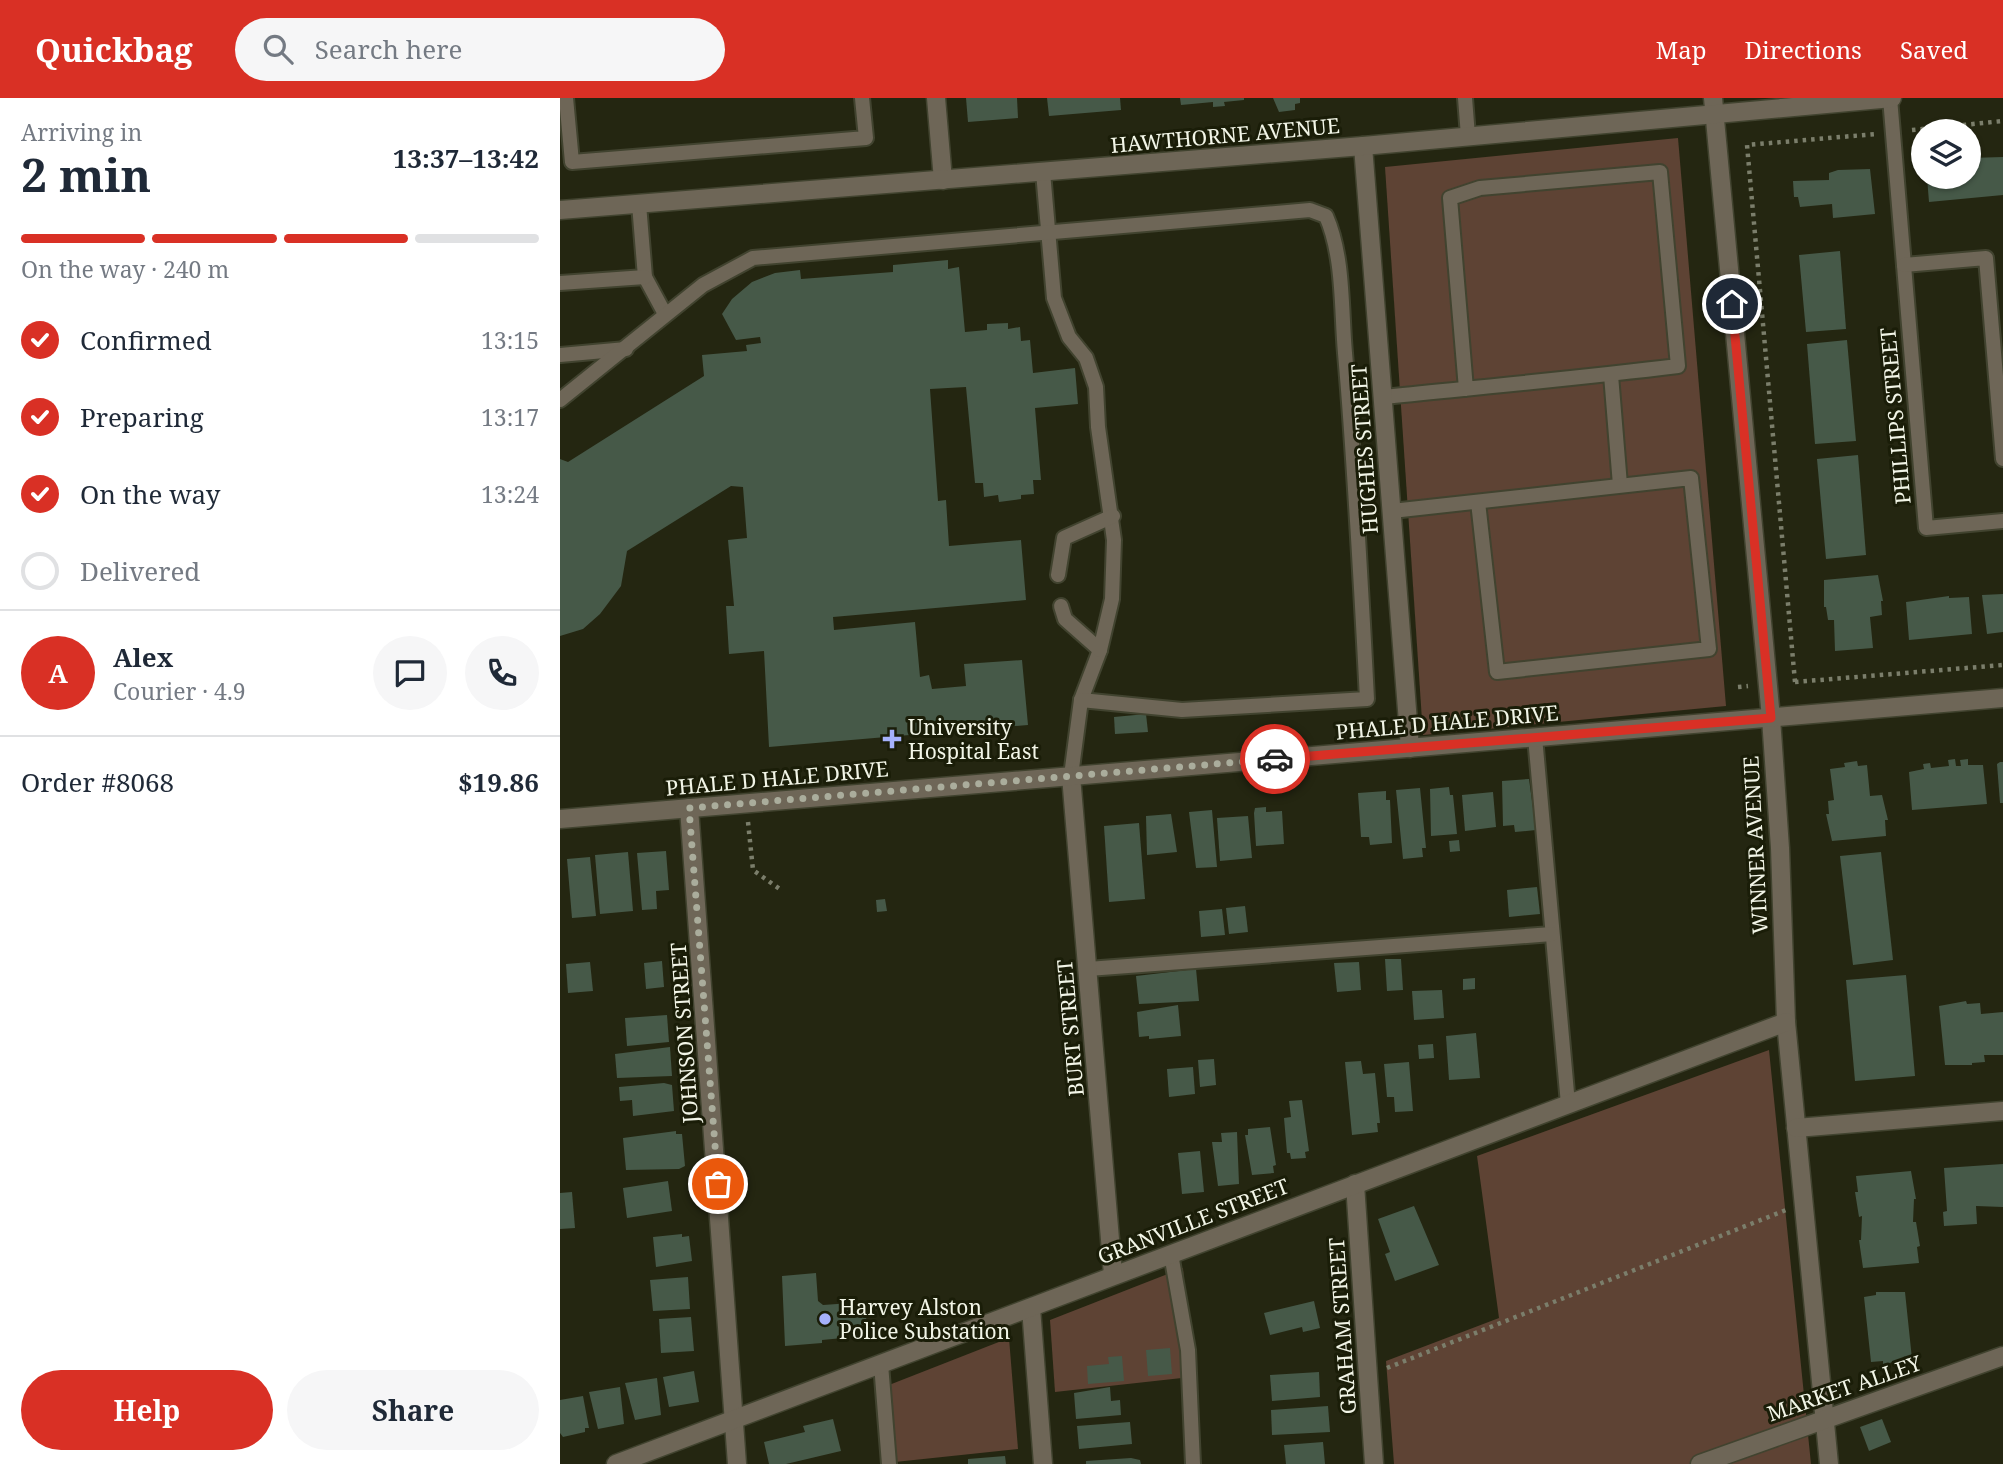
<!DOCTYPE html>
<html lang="en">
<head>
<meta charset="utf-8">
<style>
	:root { --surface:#fff; --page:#f6f6f7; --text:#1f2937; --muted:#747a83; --line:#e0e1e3; --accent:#d93025 }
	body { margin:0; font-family:"Noto Serif",serif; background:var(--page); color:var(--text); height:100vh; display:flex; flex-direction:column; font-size:26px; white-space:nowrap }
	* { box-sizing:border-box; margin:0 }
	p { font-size:23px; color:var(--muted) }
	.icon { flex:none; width:38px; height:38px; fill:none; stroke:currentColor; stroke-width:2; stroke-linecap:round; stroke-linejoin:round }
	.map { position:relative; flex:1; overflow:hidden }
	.sheet { display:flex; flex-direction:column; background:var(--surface); width:560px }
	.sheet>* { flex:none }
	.fabs { position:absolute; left:1351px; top:21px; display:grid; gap:14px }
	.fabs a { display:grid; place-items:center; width:70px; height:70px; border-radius:50%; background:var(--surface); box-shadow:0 2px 5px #0004; font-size:35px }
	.pin { position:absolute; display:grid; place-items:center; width:60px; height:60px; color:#fff; margin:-30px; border:4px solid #fff; border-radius:50%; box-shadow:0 2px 7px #0007 }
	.courier { position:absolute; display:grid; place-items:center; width:70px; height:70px; margin:-35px; border:5px solid #d93025; border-radius:50%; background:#fff; color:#222; box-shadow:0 2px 9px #0007 }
	.head em { font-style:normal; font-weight:700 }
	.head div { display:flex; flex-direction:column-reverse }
	.head { display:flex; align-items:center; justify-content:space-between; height:119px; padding:0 21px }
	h1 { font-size:46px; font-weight:700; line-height:52px }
	.bar { display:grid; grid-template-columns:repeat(4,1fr); gap:10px 7px; align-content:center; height:84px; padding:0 21px }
	.bar i { height:9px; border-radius:5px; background:var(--line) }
	.bar .on { background:var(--accent) }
	.bar p { grid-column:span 4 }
	.line { display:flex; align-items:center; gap:18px; padding:0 21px; border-top:2px solid var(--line) }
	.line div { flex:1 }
	.round { display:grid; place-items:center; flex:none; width:74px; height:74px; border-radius:37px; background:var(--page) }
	ol { padding:0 21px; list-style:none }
	li { display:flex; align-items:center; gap:21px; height:77px }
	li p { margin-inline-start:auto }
	li .icon { padding:7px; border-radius:50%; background:var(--accent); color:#fff; stroke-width:4 }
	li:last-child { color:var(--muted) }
	li i { width:38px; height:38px; border:4px solid var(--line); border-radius:50% }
	.button { display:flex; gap:14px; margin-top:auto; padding:14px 21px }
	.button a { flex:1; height:80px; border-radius:42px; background:var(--accent); color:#fff; font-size:28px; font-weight:700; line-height:80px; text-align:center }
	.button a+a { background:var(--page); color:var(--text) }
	header { display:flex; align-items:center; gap:42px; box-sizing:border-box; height:98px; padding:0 35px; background:var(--accent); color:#fff }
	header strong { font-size:33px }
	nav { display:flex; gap:38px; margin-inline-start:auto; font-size:24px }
	.search { width:490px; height:63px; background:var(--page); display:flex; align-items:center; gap:18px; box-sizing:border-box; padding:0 24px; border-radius:38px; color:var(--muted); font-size:26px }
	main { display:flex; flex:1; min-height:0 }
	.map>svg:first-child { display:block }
	.green { fill:#5e4334 }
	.building { fill:#465948 }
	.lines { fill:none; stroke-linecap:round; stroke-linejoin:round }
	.lane-casing { stroke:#41432f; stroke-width:18 }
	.street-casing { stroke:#41432f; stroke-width:21 }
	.path { stroke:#7b7e6b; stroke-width:4.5; stroke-dasharray:3.5 5; stroke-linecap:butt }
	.lane { stroke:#6e6657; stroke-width:14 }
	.street { stroke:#6e6657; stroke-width:18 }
	.done { stroke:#aaad9c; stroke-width:7; stroke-dasharray:0 12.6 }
	.route { stroke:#d93025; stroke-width:9 }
	.poi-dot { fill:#a5b1fc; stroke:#1a1d08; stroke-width:2.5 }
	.labels { text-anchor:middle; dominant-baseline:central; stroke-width:6; stroke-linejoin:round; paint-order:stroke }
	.street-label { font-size:21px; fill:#f2f5e7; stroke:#1a1d08 }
	.poi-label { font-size:21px; fill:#f2f5e7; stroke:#1a1d08; text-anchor:start }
</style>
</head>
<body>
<header>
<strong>Quickbag</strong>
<div class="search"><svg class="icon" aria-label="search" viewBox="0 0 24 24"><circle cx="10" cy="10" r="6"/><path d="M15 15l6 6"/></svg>Search here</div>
<nav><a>Map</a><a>Directions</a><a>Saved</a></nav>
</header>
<main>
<section class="sheet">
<div class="head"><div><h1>2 min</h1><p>Arriving in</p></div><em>13:37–13:42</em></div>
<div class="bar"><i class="on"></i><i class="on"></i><i class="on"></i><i></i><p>On the way · 240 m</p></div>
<ol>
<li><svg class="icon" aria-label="check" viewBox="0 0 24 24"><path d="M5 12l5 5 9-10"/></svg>Confirmed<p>13:15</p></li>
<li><svg class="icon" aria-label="check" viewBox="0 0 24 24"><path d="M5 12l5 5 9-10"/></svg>Preparing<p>13:17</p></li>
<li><svg class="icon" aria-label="check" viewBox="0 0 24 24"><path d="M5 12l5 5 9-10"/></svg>On the way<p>13:24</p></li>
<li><i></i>Delivered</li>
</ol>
<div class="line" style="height:126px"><b class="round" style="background:var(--accent);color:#fff">A</b><div><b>Alex</b><p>Courier · 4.9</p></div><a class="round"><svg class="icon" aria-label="chat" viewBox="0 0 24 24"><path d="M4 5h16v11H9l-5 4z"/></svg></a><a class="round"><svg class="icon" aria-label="phone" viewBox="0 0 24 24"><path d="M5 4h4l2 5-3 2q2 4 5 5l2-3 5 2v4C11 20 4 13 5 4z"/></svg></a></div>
<div class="line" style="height:91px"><div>Order #8068</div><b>$19.86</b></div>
<div class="button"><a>Help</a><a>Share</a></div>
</section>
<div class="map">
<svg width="1443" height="1366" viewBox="0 0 1443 1366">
	<rect width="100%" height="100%" fill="#242611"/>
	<g class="green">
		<path d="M1118,40L1166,608L863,637L825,69Z"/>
		<path d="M1209,952L1251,1366H834L826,1263L939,1220L917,1058Z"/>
		<path d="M623,1170L631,1279L495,1294L490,1222Z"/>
		<path d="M449,1240L458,1351L335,1364L329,1287Z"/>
	</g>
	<g class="building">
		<path d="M406,0H457L458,20L408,24Z"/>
		<path d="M487,0H560L561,12L489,18Z"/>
		<path d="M620,0H684V2L664,4L665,8L653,9V4L621,7Z"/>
		<path d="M713,0H740V5L735,6V12L719,14Z"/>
		<path d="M1443,59V97L1369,104L1367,79H1409V60Z"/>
		<path d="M1310,71L1315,116L1273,120L1272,106L1240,109L1238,99H1234L1233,83L1269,82V75L1278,72Z"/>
		<path d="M1280,153L1286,231L1246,234L1239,157Z"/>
		<path d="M388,162V171L399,169L405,234L427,232V226L448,225V231L460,229L461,243L470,242L473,275L515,270L518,306L475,310L481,382H473L474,396L461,397V401L439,404L438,397L424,399L423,385H415L406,289L370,291L378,403L386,402L389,448L461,442L466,502L273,519L274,532L355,524L360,579L369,577L372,591L406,588L404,566L462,562L468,627L209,649L204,553L169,556L166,508H174L168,442L187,440L183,389L171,388L67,453L61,488L40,516L23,531L0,538V361L8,364L144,278L142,257L187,253L186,247L201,245L200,239L176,242L162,216L172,201L192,184L215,175L240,172L241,181L333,174V167Z"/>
		<path d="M1287,242L1296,343L1255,346L1247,246Z"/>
		<path d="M1298,357L1306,457L1266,461L1257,361Z"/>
		<path d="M1318,477L1323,503H1321L1322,517L1310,519L1313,550L1275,553L1274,522H1268L1266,509H1264V482Z"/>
		<path d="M1443,496V534L1427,536L1422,497Z"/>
		<path d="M1389,498V500L1409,499L1412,536L1349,542L1346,504Z"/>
		<path d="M586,616L588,634L555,636L554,619Z"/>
		<path d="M1395,661L1396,668H1401L1400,662L1408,661V667H1423L1427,706L1352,712L1349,674L1364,671L1363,666L1370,665L1371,670L1389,668L1388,662Z"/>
		<path d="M1297,663L1298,668L1307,667L1310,698L1322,697L1328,722H1325L1326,738L1272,743L1266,716H1269L1268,703L1274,702L1270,671L1285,669L1284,665Z"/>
		<path d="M1440,664H1443V705H1440L1437,666Z"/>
		<path d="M969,681L976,732L955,734L954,727L943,728L942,683Z"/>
		<path d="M889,689L890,697H893L897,736L871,738L870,691Z"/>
		<path d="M860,690L866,750H862L863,759L843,761L836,692Z"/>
		<path d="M826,693V702H830L832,745L810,747L809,739H801L798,695Z"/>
		<path d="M933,694L936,729L905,733L902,697Z"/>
		<path d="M706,709V714L722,713L724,746L696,748L694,715L695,710Z"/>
		<path d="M652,712L657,769L636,770L629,714Z"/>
		<path d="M611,716L617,754L587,757L586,718Z"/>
		<path d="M688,718L692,760L660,763L657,720Z"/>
		<path d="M579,725L585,801L549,804L544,728Z"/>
		<path d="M899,742L900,753L890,754L889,743Z"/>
		<path d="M106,753L109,792L96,793L97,811L82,812L77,755Z"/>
		<path d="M68,754L73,813L40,816L35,757Z"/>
		<path d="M1321,754L1333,862L1293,867L1280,758Z"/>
		<path d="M30,759L36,818L12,820L7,761Z"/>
		<path d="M977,789L980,816L949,819L947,792Z"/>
		<path d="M325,801L327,813L317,814L316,802Z"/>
		<path d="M685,808L688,834L669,836L666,810Z"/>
		<path d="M662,811L665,837L641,839L639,813Z"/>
		<path d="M825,861H841L843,892L827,893Z"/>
		<path d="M102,863L104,889L86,891L84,865Z"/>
		<path d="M30,864L33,893L8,895L6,866Z"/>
		<path d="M799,864L801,892L777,894L774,865Z"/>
		<path d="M636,871L639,903L579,906L576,878Z"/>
		<path d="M1346,877L1355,978L1295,983L1286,882Z"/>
		<path d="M915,880V891L903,892V881Z"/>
		<path d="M882,892L884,920L854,922L852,893Z"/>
		<path d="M1406,903L1407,906L1420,905L1421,916L1443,914V957H1424L1425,964L1412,965V967H1385L1379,908Z"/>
		<path d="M618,907L621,938L589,941V938L579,939L577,914Z"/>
		<path d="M107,917L109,944L67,948L65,920Z"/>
		<path d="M916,935L920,980L889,982L886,938Z"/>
		<path d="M873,946L874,960L859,961L858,947Z"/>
		<path d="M110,949L112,978L57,980L55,956Z"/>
		<path d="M654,961L656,987L640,989L638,962Z"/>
		<path d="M801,963L803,976L815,975L820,1025H817L818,1034L792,1037L785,964Z"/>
		<path d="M849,964L853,1013L835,1014L834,999H827L824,966Z"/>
		<path d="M633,969L635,996L609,999L607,971Z"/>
		<path d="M104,985L112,987L114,1013L73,1018L72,1002L60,1003L59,989Z"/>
		<path d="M742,1002L749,1053L745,1054L746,1060L731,1061L730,1055H727L724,1020L731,1019L729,1003Z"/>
		<path d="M710,1029L716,1067L713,1068L714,1075L692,1077L685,1037H688V1031Z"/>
		<path d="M116,1033V1036H122L125,1068L119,1071L66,1072L63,1040Z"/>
		<path d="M677,1034L679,1086L658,1088L652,1044H662L661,1035Z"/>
		<path d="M640,1053L644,1094L622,1096L618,1055Z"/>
		<path d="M1443,1066V1109L1416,1108L1417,1126L1384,1128L1383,1114L1387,1113L1384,1070Z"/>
		<path d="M1351,1073L1356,1101H1354L1353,1124H1356L1360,1148L1357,1149L1359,1165L1303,1170L1299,1142H1301L1302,1118L1299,1119L1295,1094H1298L1296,1078Z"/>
		<path d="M108,1083L112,1113L67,1120L63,1090Z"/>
		<path d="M12,1094L15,1130L0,1131V1095Z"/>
		<path d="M854,1108L879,1167L835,1183L825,1156L830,1154L818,1121Z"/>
		<path d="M122,1136V1139L129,1138L132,1163L96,1169L93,1139Z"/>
		<path d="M256,1175L258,1203L263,1207L305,1204L307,1231L283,1233V1240L262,1242V1245L225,1248L222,1178Z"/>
		<path d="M128,1179L130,1211L93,1213L90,1182Z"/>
		<path d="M1316,1194H1345L1352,1261L1323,1266V1263L1311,1264L1304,1199L1316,1197Z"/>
		<path d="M754,1203L760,1230L743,1234L742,1229L710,1237L704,1215Z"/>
		<path d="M131,1219L134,1253L101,1255L99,1221Z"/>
		<path d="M610,1250L612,1276L588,1278L586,1252Z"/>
		<path d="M562,1258L564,1283L528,1286L527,1268L549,1266L548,1259Z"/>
		<path d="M134,1273L139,1304L109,1309L103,1279Z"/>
		<path d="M759,1274L760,1299L712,1303L710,1277Z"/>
		<path d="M97,1280L101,1317L75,1322L65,1285Z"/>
		<path d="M60,1289L64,1326L38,1331L29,1294Z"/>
		<path d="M550,1289L551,1303L560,1302L561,1317L516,1321L514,1295Z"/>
		<path d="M23,1298L29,1330H25V1334L3,1339L0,1335V1302Z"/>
		<path d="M768,1308L770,1334L712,1337L711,1312Z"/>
		<path d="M273,1321L281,1353L226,1366H209L204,1344L245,1334L243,1328Z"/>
		<path d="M1322,1321L1331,1344L1309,1353L1300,1329Z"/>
		<path d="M570,1324L572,1346L519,1351L517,1328Z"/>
		<path d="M763,1344L765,1366H726L724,1347Z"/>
		<path d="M445,1358L446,1366H408V1361Z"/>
		<path d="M571,1360L580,1362L581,1366H526V1363Z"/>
	</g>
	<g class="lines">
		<defs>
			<g id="lane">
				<path d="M6,0L12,64L306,40L302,0"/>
				<path d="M905,0L908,38"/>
				<path d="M1330,0L1366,430L1443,423"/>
				<path d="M483,74L494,200L509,239L526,260L536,289L538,329L554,442L552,501L540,552L521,602"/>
				<path d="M79,106L85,179L105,216"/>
				<path d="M1344,167L1426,160L1443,361"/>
				<path d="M0,185L85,179"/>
				<path d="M0,257L66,251"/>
				<path d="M1051,277L1060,387"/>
				<path d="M823,299C922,289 1020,280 1118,268L1100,74L920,90L890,100L906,291"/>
				<path d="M0,302L143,187L193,160L750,112L766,118C784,159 781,211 785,255C795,370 801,485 807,601L622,612L521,602L511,678"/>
				<path d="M832,413L1131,380L1149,551L937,574L918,404"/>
				<path d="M498,477L504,440L553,418"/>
				<path d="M501,508L505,521L540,552"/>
				<path d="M975,639L1008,1006"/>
				<path d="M528,871L992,836"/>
				<path d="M611,1156L628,1252L633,1366"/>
				<path d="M321,1266L329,1366"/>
			</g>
			<g id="street">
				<path d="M376,0L383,82"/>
				<path d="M1153,0L1211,620L1220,750L1226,924L1269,1366"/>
				<path d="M803,48L850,650"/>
				<path d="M0,112L803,48L1332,0"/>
				<path d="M511,678L553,1177"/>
				<path d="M129,710L177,1366"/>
				<path d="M0,721L1443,600"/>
				<path d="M1236,1030L1443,1013"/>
				<path d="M795,1086L814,1366"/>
				<path d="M471,1210L483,1366"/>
				<path d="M56,1366L1226,924"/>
				<path d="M1140,1366L1443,1258"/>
			</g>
		</defs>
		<use href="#lane" class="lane-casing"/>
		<use href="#street" class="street-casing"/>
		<g class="path">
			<path d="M1352,32L1443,23"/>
			<path d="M1235,584L1187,47L1316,36"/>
			<path d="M1235,584L1443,567"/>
			<path d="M1178,589L1188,588"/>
			<path d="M188,724L193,772L221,792"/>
			<path d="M827,1270L1226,1112"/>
		</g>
		<use href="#lane" class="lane"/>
		<use href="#street" class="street"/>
	</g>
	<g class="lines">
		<path class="done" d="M158,1086L129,710L715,661"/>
		<path class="route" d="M715,661L1211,620L1172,206"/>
	</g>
	<g class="poi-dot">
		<path d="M328.5 630.5h7v7h7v7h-7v7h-7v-7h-7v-7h7z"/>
		<circle cx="265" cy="1221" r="7"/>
	</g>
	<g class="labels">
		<g class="street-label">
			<text transform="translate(665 37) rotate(-5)">HAWTHORNE AVENUE</text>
			<text transform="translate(1335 318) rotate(-95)">PHILLIPS STREET</text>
			<text transform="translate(804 351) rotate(-94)">HUGHES STREET</text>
			<text transform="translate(887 624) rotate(-5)">PHALE D HALE DRIVE</text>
			<text transform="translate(217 680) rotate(-5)">PHALE D HALE DRIVE</text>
			<text transform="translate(1195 747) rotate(-93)">WINNER AVENUE</text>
			<text transform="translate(510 930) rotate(-95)">BURT STREET</text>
			<text transform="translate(124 935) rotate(-94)">JOHNSON STREET</text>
			<text transform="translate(633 1123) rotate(-21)">GRANVILLE STREET</text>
			<text transform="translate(782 1228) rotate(-94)">GRAHAM STREET</text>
			<text transform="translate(1284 1290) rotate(-19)">MARKET ALLEY</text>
		</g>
		<g class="poi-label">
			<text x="348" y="629">University<tspan x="348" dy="24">Hospital East</tspan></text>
			<text x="279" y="1209">Harvey Alston<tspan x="279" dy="24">Police Substation</tspan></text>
		</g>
	</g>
</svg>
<div class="fabs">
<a><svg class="icon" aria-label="layers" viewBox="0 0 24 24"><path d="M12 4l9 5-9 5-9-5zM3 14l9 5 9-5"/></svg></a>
</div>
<div class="pin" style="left:158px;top:1086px;background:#ea580c"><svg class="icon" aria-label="bag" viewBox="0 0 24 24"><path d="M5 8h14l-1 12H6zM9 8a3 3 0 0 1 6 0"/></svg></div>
<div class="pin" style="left:1172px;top:206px;background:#1f2937"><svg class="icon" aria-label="home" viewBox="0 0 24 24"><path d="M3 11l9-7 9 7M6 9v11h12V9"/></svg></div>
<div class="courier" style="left:715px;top:661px"><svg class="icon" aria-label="car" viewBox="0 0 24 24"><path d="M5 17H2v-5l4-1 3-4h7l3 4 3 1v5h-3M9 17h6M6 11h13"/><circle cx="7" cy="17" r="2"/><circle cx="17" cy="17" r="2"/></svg></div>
</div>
</main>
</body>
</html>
